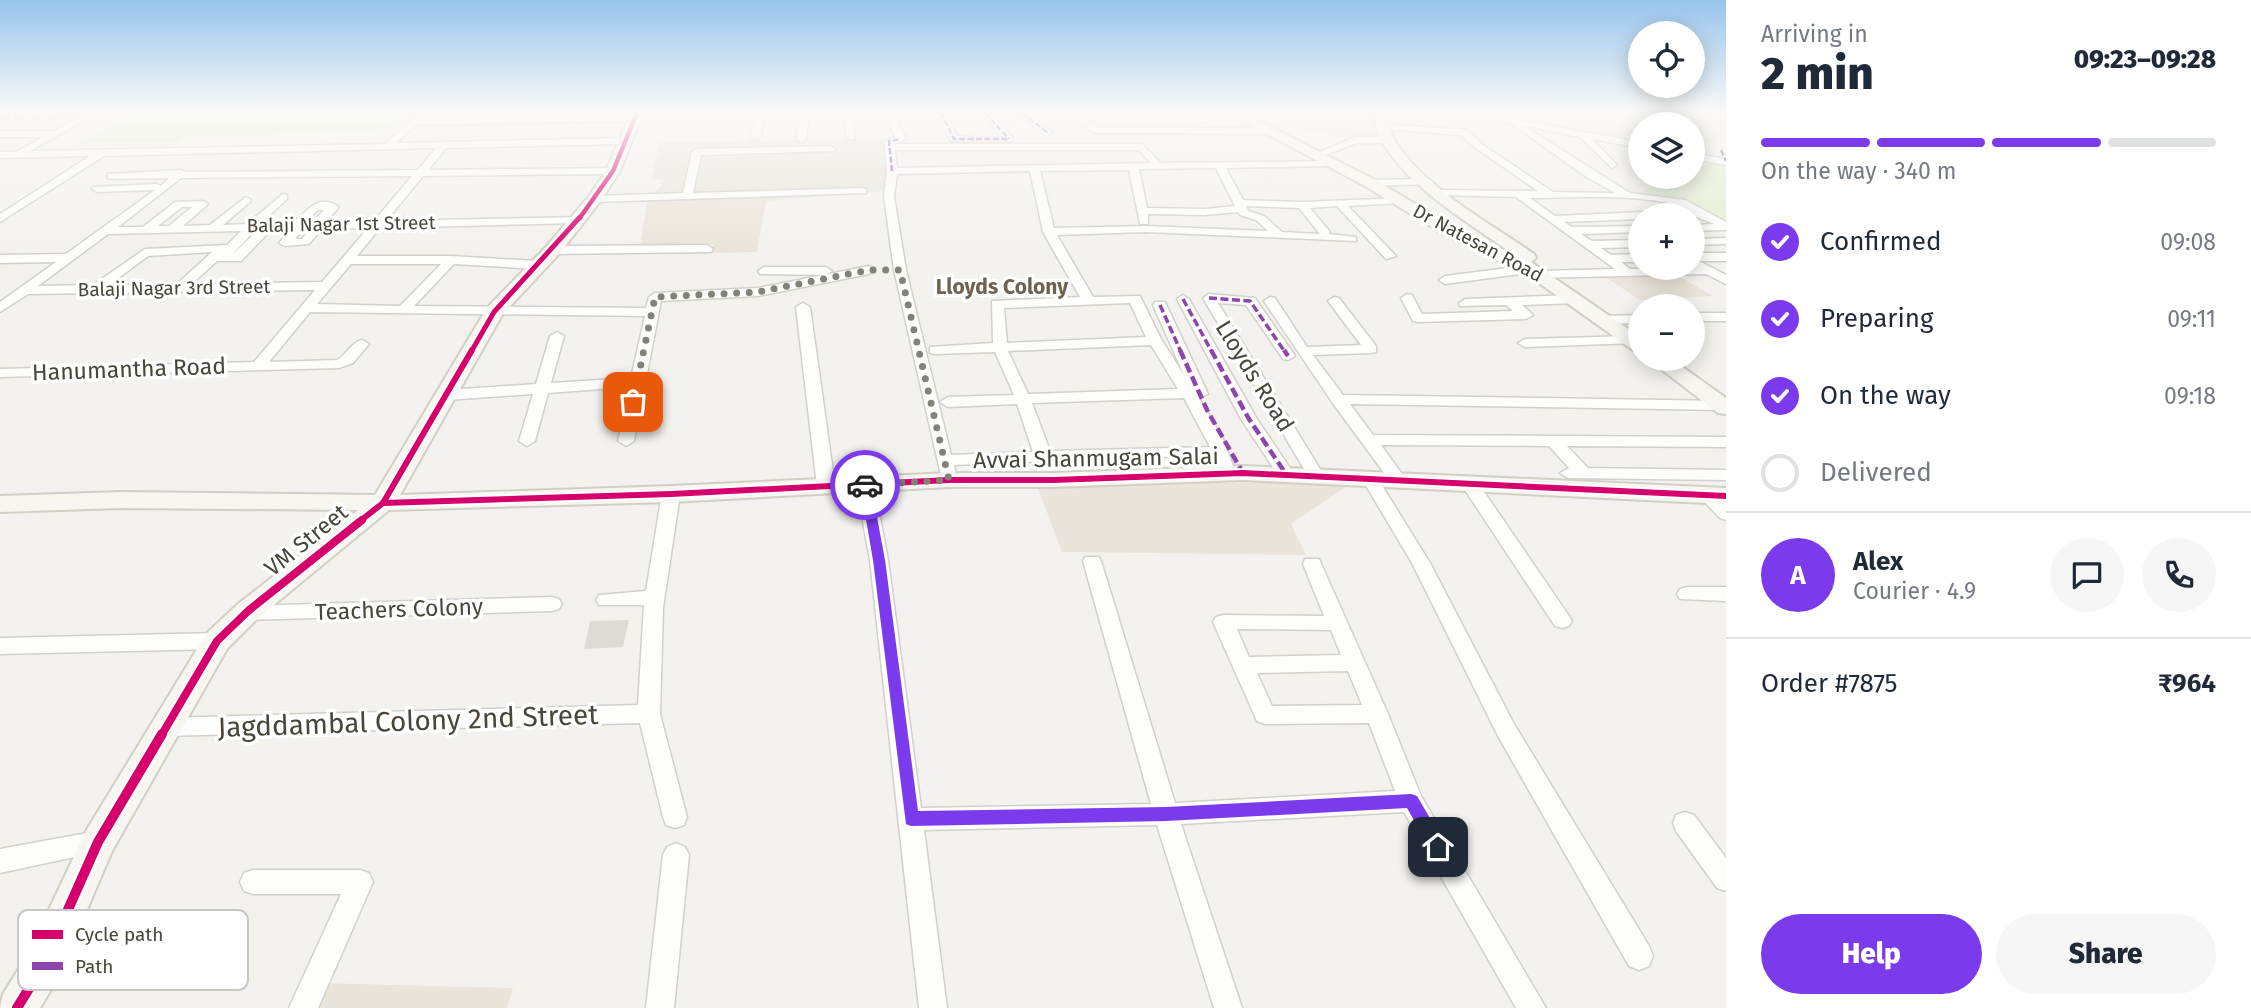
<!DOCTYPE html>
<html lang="en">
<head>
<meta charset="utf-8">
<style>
	:root { --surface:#fff; --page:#f6f6f7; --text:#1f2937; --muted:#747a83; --line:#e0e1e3; --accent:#7c3aed }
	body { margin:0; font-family:"Fira Sans",sans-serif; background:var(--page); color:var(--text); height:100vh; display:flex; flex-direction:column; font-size:26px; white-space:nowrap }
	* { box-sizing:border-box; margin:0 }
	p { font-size:23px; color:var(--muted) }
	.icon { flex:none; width:38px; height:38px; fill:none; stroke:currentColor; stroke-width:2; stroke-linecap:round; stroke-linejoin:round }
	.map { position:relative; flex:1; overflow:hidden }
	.drawer { display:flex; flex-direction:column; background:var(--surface); width:525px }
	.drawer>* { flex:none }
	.buttons { position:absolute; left:1628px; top:21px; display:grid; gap:14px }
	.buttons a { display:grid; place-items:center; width:77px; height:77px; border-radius:50%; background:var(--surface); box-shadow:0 4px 18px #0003; font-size:35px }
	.pin { position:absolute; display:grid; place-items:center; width:60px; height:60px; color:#fff; margin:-30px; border-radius:14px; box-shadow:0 4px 10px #0006 }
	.courier { position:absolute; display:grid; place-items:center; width:70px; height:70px; margin:-35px; border:5px solid #7c3aed; border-radius:50%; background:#fff; color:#222; box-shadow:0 2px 9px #0007 }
	.headline em { font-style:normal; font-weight:800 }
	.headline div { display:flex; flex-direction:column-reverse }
	.headline { display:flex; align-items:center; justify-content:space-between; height:119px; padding:0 35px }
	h1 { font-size:46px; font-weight:800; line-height:52px }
	.bar { display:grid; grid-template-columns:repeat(4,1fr); gap:10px 7px; align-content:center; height:84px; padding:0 35px }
	.bar i { height:9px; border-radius:5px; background:var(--line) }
	.bar .selected { background:var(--accent) }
	.bar p { grid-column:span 4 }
	.line { display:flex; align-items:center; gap:18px; padding:0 35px; border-top:2px solid var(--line) }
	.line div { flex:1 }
	.round { display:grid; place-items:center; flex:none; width:74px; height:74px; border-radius:37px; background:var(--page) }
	ol { padding:0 35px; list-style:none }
	li { display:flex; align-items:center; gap:21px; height:77px }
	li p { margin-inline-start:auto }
	li .icon { padding:7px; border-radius:50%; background:var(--accent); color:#fff; stroke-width:4 }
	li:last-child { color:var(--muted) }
	li i { width:38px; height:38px; border:4px solid var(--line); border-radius:50% }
	.primary-button { display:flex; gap:14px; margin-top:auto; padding:14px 35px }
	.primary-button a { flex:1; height:80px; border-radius:42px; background:var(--accent); color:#fff; font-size:28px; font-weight:800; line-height:80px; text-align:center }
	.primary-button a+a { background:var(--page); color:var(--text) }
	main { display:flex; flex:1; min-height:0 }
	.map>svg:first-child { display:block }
	.residential { fill:#e7e4dc }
	.commercial { fill:#f3ebdf }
	.education { fill:#eae5da }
	.green { fill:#e1eecf }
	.building { fill:#dedbd6 }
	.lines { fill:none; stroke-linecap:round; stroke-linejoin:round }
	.street-tunnel { stroke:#d2cfca; stroke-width:10; stroke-dasharray:10 5; stroke-linecap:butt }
	.street-casing { stroke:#d2d0cb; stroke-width:3 }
	.secondary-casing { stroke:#d3cfc5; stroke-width:4 }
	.street { fill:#fdfdfc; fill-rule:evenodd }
	.secondary { fill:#f7f6f1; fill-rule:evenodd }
	.quiet-far2 { stroke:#8e44ad; stroke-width:2.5; stroke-dasharray:6 2.5; stroke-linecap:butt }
	.quiet-far1 { stroke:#8e44ad; stroke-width:3.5; stroke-dasharray:8 3.5; stroke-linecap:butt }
	.quiet { stroke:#8e44ad; stroke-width:4.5; stroke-dasharray:10 4.5; stroke-linecap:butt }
	.cycleway-far4-casing { stroke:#fff; stroke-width:7 }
	.cycleway-far3-casing { stroke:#fff; stroke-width:9 }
	.cycleway-far2-casing { stroke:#fff; stroke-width:10 }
	.cycleway-far1-casing { stroke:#fff; stroke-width:12 }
	.cycleway-casing { stroke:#fff; stroke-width:15 }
	.cycleway-far4 { stroke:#d6006c; stroke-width:4.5 }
	.cycleway-far3 { stroke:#d6006c; stroke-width:5 }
	.cycleway-far2 { stroke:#d6006c; stroke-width:6 }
	.cycleway-far1 { stroke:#d6006c; stroke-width:8 }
	.cycleway { stroke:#d6006c; stroke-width:10 }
	.route { fill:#7c3aed }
	.done { stroke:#868178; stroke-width:7; stroke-dasharray:0 12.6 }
	.labels { text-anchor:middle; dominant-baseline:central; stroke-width:7; stroke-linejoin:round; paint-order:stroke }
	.far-street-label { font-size:19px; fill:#4b4439; stroke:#fff }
	.far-neighbourhood-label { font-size:21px; font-weight:bold; fill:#6e6250; stroke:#fff }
	.street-label { font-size:23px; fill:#4b4439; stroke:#fff }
	.near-street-label { font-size:28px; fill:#4b4439; stroke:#fff }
	.key { fill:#fff; stroke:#c9c7c4; stroke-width:2 }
	.key-label { font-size:19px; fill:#4b4439 }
</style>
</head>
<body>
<main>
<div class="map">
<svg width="1726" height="1008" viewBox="0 0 1726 1008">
	<rect width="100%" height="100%" fill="#f4f2ee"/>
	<path class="residential" d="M881,139L898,169L883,191L766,201L647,203L665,180L651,179L660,142Z"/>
	<path class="commercial" d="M1587,113L1711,119L1726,129V143L1692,140V124H1640V136L1605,134Z"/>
	<g class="education">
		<path d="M407,113H480L474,120L395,123Z"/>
		<path d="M1270,113H1373L1378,137L1337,138L1327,131H1307Z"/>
		<path d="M766,201L757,252L712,253L713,245L640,247L647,203Z"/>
		<path d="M1673,273L1713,296L1640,300L1601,274Z"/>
		<path d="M1036,483H1352L1291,524L1306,555L1062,552Z"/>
		<path d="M319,983L513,988L507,1008H308Z"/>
	</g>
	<g class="green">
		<path d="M133,113H407L395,123L397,130L188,136L178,142L79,143Z"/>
		<path d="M1692,159L1726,164V220L1689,202L1639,194L1656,183L1650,177H1692Z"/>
	</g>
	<path class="building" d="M629,620L623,647L584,649L590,621Z"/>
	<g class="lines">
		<path class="street-tunnel" d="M0,115H90"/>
		<defs>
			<g id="street">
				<path d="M88,113H98L30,151L385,144L413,119L637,116V120L634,121L415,125L396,143L624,138L629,141L624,144L446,148L428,170L613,168L618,171L613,174L423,176L386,221L577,217L583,220L577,223L380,228L357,256H451L538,261L544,265L538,269L454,264L414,306L646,308L649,297L655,293L758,288L869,266L875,270L869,274L758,296L661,301L634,441L626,446L618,441L629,387L548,393L535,441L527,446L519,441L533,394L447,400L439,395L447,390L536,384L550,336L557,332L564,336L551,383L631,378L645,316L310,312L269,362L337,360C347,355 351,342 362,340L369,344L353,363L339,368L0,377V369L254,362L315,290L28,294L0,312V302L56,262L0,263V255L66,254L155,190L97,192L92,189L93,187L156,184L161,186L169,178L112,179L108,178V174L181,170L186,172L418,170L436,148L104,156L0,222V214L90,156L0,158V152H16L43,137H0V131H53ZM412,176L374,221L325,223L339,207C314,190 305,219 289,223C280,226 269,223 260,224L287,199V195L283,194L247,224L223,225L250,202L251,200L246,197L210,225L183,226L208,204L203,201L175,202L143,227H118L181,178ZM182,207H192L169,226H158ZM318,210H324L311,223H305ZM368,228L322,282L192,284L217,261H241L270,231L290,230L279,243L285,246L309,244L322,229ZM303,230H309L302,239H295ZM241,231L227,245L145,249L93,285L38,286L108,234ZM254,231H257L232,255ZM212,252L177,284L109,285L148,256ZM351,264H441L400,306L317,304Z"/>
				<path d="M758,113H766L760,137L755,140L750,137Z"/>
				<path d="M801,113H809L806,139L801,142L796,139Z"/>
				<path d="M843,113H851L855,140L847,138Z"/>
				<path d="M885,113H893L906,139L894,144H1142L1161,163L1334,161L1336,163L1331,166L1226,168L1243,200L1302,202L1403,198V202L1399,203L1348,206L1396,256L1386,259L1337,206L1310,208L1330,232L1328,234L1356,237V241L1146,232L1057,235L1093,297L1140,296L1161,339L1184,375L1153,305L1155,302H1165L1208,394L1199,398L1223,439L1236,474L1234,478H1222L1213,455L954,465L957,480L949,485L943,484L894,270L884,197L887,171L884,141L895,137ZM895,150H1139L1151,163L897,168ZM1216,168L1235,206L1205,209L1147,208L1139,169ZM1129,170L1140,224H1148V214L1205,215L1238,212L1240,215L1256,220L1268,231L1146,226L1054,228L1040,171ZM1030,171L1043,232L1080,297L992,301L993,343L930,347V353L935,354L995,352L1014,395L948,397L940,402L948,407L1017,404L1033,452L951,455L906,270L894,197L897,174ZM1246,206L1299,208L1320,234L1282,232L1264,216L1248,211ZM1130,303L1146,337L1007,343L1004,308ZM1151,345L1178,389L1028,394L1008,351ZM1184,398L1210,447L1050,451L1032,403Z"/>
				<path d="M937,113H945L957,136L973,137V141H951Z"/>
				<path d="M981,113H990L1012,137V141H1006Z"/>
				<path d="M1018,113H1027L1053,133L1045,135Z"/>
				<path d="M1064,113H1074L1097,127L1271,128L1276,131L1271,134L1095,133Z"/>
				<path d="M1116,113H1149L1111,119L1107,116Z"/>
				<path d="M1202,113H1216L1207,122L1184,124L1180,121L1202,117Z"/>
				<path d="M1462,113H1480L1640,142V148L1592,139L1617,165L1612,168L1580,137L1524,126L1630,193L1685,200L1726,222V230L1692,231V225L1714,224L1692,215H1640V219L1564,222L1572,227L1640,226V232L1581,234L1592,241L1640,240V247L1601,248L1611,255L1640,254V262H1621L1630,269L1692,268V264L1697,261H1692V253H1726V261H1699L1726,275V284L1706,274L1537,278V272L1541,271L1615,269L1516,197L1437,195V191L1441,190L1538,191L1477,149L1461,135L1385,129L1382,128V124L1467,130L1483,145L1553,192L1615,193L1585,176L1512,124ZM1530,198C1570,198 1655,192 1688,210L1555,216Z"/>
				<path d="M1518,113H1559L1570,116L1566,119L1522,116Z"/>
				<path d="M1355,137H1386L1391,140L1386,143H1357L1318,158L1313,155Z"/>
				<path d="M830,146L835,149L833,151L701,155L693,193L862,188L866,189V193L595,202L590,199L595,196L683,193L692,152L697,149Z"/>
				<path d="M1692,153L1726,159V165L1692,159Z"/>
				<path d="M1428,179L1433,182L1432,184L1370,186L1365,183L1370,180Z"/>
				<path d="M1726,238V244L1692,245V239Z"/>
				<path d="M707,245L713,249L711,252L553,254L547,250L553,246Z"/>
				<path d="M1531,265L1535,266V272L1445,284L1439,280L1445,276Z"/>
				<path d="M764,267H826L832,271L826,275L760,274L758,271Z"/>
				<path d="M1209,294L1255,298L1295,356L1288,360L1283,359L1246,305L1218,303L1323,474L1321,478H1309L1307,474L1203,298Z"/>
				<path d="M1407,294L1412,295L1422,314L1513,311L1506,305L1460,306L1459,303L1465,299L1576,295L1582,299L1576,303L1522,305L1533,315L1526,319L1418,322L1413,321L1401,298Z"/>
				<path d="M1183,295L1189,299L1257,419L1294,474L1292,478H1280L1241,419L1177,299Z"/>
				<path d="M1270,297L1275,298L1307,347L1361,345L1328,301L1334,297L1339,298L1376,346V352L1371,353L1313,355L1343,395L1726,401V409L1722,410L1350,404L1373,435L1726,437V447L1567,446L1588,468L1726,470V480L1568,478L1560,473L1569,468L1549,446L1381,445L1407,481L1399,486L1393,485L1332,402L1264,301Z"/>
				<path d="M803,303L810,307L835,486L826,491L817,486L796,307Z"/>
				<rect x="1692" y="313" width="34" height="8"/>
				<path d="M1640,315V323L1604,324L1597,320L1604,316Z"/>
				<path d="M1631,336L1636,337V343L1525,347L1518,343L1525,339Z"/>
				<path d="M1370,474L1378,479L1430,563L1514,724L1649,946L1653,956L1649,966L1639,970L1629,966L1498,736L1412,563L1362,479Z"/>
				<path d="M1470,479L1476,480L1569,616L1572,621L1569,626L1562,628L1555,626L1461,484Z"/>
				<path d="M865,480L874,485L888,560L921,808L1151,804L1083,561L1085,557H1099L1101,561L1175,803L1395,791L1369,723L1265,724L1257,721L1213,622L1216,617L1223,615L1324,616L1303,564L1305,559H1319L1388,714L1421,796L1546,1008H1516L1404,812L1181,824L1242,1008H1214L1157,825L924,830L947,1008H919L870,560L856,485ZM1237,629L1331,630L1341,655L1249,657ZM1348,671L1362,705L1272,706L1257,673Z"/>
				<path d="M671,489L680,494L663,608L660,714L687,817L684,825L675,828L666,825L663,817L640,723L167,736L159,733L156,727L159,721L167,718L638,705L644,605H599L596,600L599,595L646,591L662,494Z"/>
				<path d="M1708,491L1714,492L1726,504V520L1720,518L1699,496Z"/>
				<path d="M1687,587H1726V601L1680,599L1677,594L1680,589Z"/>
				<path d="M552,597L559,599L562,604L559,609L552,611L246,620L239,618L236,613L239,608L246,606Z"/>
				<path d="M217,633L224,636L227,641L224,646L217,649L0,654V638Z"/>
				<path d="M1685,812L1694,815L1726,858V891L1717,888L1676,831L1673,823L1676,815Z"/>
				<path d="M98,831L107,834L111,842L107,850L0,873V849Z"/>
				<path d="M676,843L685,847L689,855L674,1008H646L663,855L667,847Z"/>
				<path d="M253,870H360L369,873L373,882L318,1008H289L341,894H253L244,891L240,882L244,873Z"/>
			</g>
			<g id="secondary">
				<path d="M631,113H643L620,171L602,199L559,254L502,315L400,495L671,486L949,473H1054L1243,466L1726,488V504L1243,480L1054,487H949L671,502L389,510L258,618L227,649L112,851L57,980L40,1008H0L3,994L29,952L86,831L207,633L238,604L358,510L121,508L0,512V496L121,492L375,495L487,308L547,246L589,196L606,171Z"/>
				<path d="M1228,113H1243L1375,180L1457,229L1511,253C1467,221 1413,191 1383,144C1377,135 1377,123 1373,113H1385C1389,123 1390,134 1396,143C1429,191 1488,222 1534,254L1536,258L1531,262L1640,337V352L1633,350L1525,273L1445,235L1365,186Z"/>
				<path d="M1669,113H1726V121L1675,117Z"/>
				<path d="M1648,359H1671L1726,398V414L1718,413Z"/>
			</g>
		</defs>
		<use href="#street" class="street-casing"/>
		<use href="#secondary" class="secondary-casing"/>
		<use href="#street" class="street"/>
		<use href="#secondary" class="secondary"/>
		<g class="quiet-far2">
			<path d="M941,113L954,139H1009"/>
			<path d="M985,113L1009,139"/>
			<path d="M1022,113L1048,133"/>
			<path d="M1721,150L1726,161"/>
			<path d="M892,171L889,141L901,139"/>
		</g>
		<g class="quiet-far1">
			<path d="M1209,298L1250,301L1285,352"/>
			<path d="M1183,299L1212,352"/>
			<path d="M1160,305L1181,352"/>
		</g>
		<g class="quiet">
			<path d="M1180,350L1207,410L1243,473"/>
			<path d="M1211,350L1249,419L1286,474"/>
			<path d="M1284,350L1288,356"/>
		</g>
		<defs>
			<path id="cycleway-far4" d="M579,219L613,171L637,113"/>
			<path id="cycleway-far3" d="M471,352L494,312L580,217"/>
			<g id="cycleway-far2">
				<path d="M383,503L671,494L949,480H1054L1243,473L1726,496"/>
				<path d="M360,521L383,503L472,350"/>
			</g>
			<path id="cycleway-far1" d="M161,736L217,641L248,611L362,520"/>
			<path id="cycleway" d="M17,1008L43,966L98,842L162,734"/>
		</defs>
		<use href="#cycleway-far4" class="cycleway-far4-casing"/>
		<use href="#cycleway-far3" class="cycleway-far3-casing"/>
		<use href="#cycleway-far2" class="cycleway-far2-casing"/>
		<use href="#cycleway-far1" class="cycleway-far1-casing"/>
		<use href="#cycleway" class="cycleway-casing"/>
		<use href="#cycleway-far4" class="cycleway-far4"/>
		<use href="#cycleway-far3" class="cycleway-far3"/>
		<use href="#cycleway-far2" class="cycleway-far2"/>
		<use href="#cycleway-far1" class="cycleway-far1"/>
		<use href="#cycleway" class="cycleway"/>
	</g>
	<linearGradient id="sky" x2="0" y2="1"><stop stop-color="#98c4ec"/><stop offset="0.44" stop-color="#faf9f7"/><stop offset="1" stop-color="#faf9f7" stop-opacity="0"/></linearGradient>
	<rect width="1726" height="254" fill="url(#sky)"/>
	<path class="route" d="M865,482L871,485L885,560L918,811L1166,807L1411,794L1417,796L1444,842L1446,847L1444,852L1438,855L1432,852L1407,808L1166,821L911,826L906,824L873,560L860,485Z"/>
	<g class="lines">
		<path class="done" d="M633,402L655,297L758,292L869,270H900L949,480L865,485"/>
	</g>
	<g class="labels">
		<g class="far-street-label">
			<text transform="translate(341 224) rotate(-1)">Balaji Nagar 1st Street</text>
			<text transform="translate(1478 243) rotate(28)">Dr Natesan Road</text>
			<text transform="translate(174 288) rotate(-1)">Balaji Nagar 3rd Street</text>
		</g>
		<g class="far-neighbourhood-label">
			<text x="1002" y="287">Lloyds Colony</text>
		</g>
		<g class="street-label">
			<text transform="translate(129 369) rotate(-2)">Hanumantha Road</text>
			<text transform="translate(1255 376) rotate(58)">Lloyds Road</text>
			<text transform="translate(1096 458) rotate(-1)">Avvai Shanmugam Salai</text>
			<text transform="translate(306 540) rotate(-39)">VM Street</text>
			<text transform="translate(399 609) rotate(-2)">Teachers Colony</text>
		</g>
		<g class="near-street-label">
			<text transform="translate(408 721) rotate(-2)">Jagddambal Colony 2nd Street</text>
		</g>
	</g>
	<rect x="18" y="910" width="230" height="80" rx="10" class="key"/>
	<rect x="32" y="930" width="31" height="9" fill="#d6006c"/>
	<rect x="32" y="962" width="31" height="8" fill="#8e44ad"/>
	<g class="key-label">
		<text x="75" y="941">Cycle path</text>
		<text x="75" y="973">Path</text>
	</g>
</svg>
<div class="buttons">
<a><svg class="icon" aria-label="locate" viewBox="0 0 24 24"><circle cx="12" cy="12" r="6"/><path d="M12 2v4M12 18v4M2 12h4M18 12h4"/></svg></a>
<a><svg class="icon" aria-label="layers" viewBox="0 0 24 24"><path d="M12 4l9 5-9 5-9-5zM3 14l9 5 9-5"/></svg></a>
<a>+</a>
<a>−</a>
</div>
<div class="pin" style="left:633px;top:402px;background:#ea580c"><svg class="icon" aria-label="bag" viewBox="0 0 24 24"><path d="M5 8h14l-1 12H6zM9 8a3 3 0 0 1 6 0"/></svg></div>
<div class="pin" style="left:1438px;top:847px;background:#1f2937"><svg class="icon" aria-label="home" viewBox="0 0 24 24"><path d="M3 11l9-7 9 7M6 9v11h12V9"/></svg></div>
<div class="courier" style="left:865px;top:485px"><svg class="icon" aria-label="car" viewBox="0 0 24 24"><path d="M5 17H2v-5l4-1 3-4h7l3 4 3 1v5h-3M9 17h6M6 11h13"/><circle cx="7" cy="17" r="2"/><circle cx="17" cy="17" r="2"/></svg></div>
</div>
<section class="drawer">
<div class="headline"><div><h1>2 min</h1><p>Arriving in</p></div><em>09:23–09:28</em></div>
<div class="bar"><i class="selected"></i><i class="selected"></i><i class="selected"></i><i></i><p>On the way · 340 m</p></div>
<ol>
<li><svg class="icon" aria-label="check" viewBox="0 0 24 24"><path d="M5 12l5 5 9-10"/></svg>Confirmed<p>09:08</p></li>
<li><svg class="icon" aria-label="check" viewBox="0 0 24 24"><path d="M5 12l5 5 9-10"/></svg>Preparing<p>09:11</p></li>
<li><svg class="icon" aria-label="check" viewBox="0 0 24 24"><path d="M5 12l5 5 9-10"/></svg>On the way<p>09:18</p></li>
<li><i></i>Delivered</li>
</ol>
<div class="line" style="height:126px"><b class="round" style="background:var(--accent);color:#fff">A</b><div><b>Alex</b><p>Courier · 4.9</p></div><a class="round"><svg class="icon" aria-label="chat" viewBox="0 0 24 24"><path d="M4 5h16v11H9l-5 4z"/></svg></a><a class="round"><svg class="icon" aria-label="phone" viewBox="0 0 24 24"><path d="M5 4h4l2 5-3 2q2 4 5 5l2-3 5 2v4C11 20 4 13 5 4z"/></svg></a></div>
<div class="line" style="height:91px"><div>Order #7875</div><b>₹964</b></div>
<div class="primary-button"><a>Help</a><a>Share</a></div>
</section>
</main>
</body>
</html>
